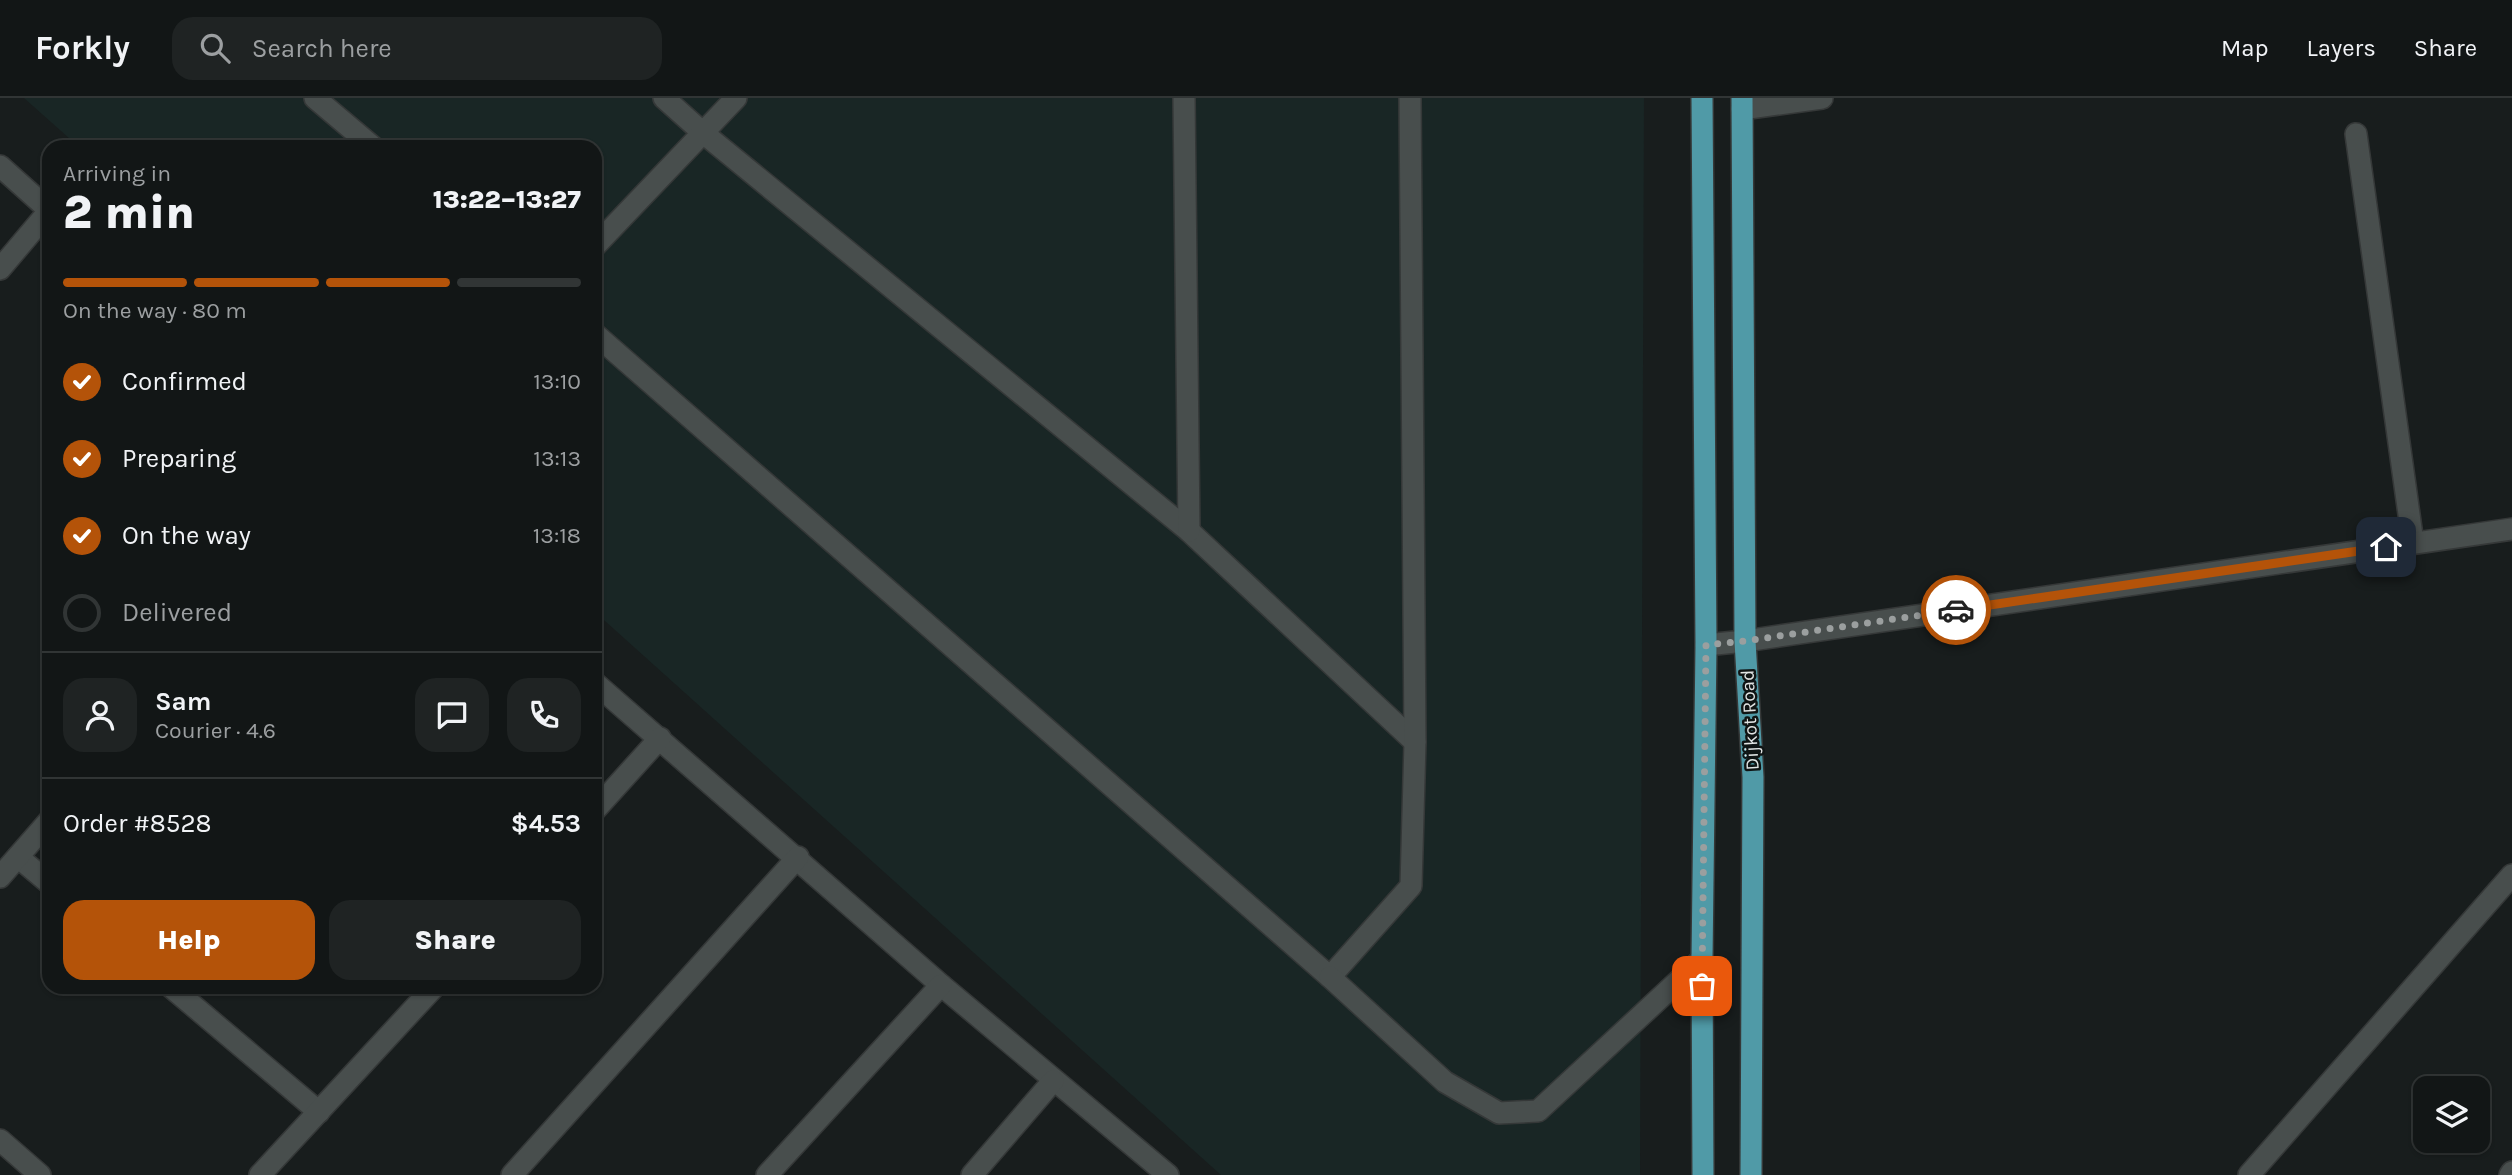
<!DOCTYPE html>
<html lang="en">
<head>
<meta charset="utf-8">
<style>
	:root { --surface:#121616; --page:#1f2323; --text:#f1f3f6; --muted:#9c9fa1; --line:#313535; --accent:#b45309 }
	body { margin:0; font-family:Karla,sans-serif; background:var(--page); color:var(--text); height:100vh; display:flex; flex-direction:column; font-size:26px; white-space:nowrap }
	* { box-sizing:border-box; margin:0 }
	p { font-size:23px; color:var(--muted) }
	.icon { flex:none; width:38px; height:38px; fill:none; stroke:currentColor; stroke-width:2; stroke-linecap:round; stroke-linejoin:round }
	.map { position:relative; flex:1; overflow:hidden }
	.sheet { position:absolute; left:42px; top:42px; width:560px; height:854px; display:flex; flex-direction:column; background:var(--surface); border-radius:21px; box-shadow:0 2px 5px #0004,0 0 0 2px var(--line) }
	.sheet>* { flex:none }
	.controls { position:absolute; left:2413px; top:978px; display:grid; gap:14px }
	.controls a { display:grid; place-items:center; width:77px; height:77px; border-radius:14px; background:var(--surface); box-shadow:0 2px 5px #0004,0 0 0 2px var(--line); font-size:35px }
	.pin { position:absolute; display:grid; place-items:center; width:60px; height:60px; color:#fff; margin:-30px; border-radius:14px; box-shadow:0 4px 10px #0006 }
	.courier { position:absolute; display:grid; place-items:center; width:70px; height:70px; margin:-35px; border:5px solid #b45309; border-radius:50%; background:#fff; color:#222; box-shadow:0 2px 9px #0007 }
	.headline em { font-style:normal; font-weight:800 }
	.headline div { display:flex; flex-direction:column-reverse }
	.headline { display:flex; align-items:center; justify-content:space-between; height:119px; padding:0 21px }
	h1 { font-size:46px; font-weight:800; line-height:52px }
	.bar { display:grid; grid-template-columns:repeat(4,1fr); gap:10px 7px; align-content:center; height:84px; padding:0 21px }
	.bar i { height:9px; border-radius:5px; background:var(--line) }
	.bar .active { background:var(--accent) }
	.bar p { grid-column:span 4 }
	.line { display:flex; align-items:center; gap:18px; padding:0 21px; border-top:2px solid var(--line) }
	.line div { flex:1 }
	.round { display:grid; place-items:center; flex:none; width:74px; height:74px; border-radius:21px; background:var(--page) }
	ol { padding:0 21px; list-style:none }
	li { display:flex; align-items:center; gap:21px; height:77px }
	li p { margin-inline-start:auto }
	li .icon { padding:7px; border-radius:50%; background:var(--accent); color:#fff; stroke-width:4 }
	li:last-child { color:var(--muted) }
	li i { width:38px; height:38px; border:4px solid var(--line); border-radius:50% }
	.cta { display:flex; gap:14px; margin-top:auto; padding:14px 21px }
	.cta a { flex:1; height:80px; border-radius:21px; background:var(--accent); color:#fff; font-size:28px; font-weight:800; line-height:80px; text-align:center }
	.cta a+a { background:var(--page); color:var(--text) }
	header { display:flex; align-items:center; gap:42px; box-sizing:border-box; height:98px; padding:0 35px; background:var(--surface); border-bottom:2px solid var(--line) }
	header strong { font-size:33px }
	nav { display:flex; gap:38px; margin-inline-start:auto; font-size:24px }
	.search { width:490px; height:63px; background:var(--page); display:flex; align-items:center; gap:18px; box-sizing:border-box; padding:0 24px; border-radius:21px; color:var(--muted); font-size:26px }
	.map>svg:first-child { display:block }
	.built { fill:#192625 }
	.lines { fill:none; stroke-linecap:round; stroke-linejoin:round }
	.lane-casing { stroke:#353838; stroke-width:24 }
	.street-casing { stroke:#353838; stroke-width:24 }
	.primary-casing { stroke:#353838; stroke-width:24 }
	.lane { stroke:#484e4d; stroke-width:21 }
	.street { stroke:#484e4d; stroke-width:21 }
	.primary { stroke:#509aa7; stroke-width:21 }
	.done { stroke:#9b9f9f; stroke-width:7; stroke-dasharray:0 12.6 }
	.route { stroke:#b45309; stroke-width:9 }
	.labels { text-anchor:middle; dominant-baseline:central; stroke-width:5; stroke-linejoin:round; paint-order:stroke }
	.street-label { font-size:19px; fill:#e2e5e5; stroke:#0f1414 }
</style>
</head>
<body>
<header>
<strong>Forkly</strong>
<div class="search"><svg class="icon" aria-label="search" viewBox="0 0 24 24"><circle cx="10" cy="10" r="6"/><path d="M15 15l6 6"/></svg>Search here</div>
<nav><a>Map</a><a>Layers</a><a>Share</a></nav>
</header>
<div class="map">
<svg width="2512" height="1077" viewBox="0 0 2512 1077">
	<rect width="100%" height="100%" fill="#181d1d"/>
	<path class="built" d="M24,0H1644L1640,1077H1221L595,514V49H79Z"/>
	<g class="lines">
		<defs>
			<path id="lane" d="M2249,1077L2512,777"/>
			<g id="street">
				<path d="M315,0L373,49"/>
				<path d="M664,0L702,34L1189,433L1415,644"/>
				<path d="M1184,0L1189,433"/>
				<path d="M1742,11L1822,0"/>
				<path d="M2356,36L2413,445"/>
				<path d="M0,68L49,112"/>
				<path d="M595,148L736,0"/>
				<path d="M0,171L49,113"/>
				<path d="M595,236L1330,879L1411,788L1415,644L1410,0"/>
				<path d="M1706,547L1745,543L2512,431"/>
				<path d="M595,585L941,887L1168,1077"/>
				<path d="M595,712L660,640"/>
				<path d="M18,759L49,785"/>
				<path d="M0,779L49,723"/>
				<path d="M1330,879L1445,984L1499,1015L1538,1013L1702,861"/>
				<path d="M171,889L319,1014"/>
				<path d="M0,1042L40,1077"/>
				<path d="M260,1077L434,889"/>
				<path d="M512,1077L798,759"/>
				<path d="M767,1077L941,887"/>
				<path d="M972,1077L1053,983"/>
				<path d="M2510,1077L2512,1074"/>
			</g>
			<g id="primary">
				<path d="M1702,0L1706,547L1702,861L1703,1077"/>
				<path d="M1742,0L1745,543L1753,679L1751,1077"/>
			</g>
		</defs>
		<use href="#lane" class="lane-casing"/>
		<use href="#street" class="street-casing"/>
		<use href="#primary" class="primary-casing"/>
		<use href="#lane" class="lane"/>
		<use href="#street" class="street"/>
		<use href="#primary" class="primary"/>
	</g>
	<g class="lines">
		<path class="done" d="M1702,888L1706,547L1745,543L1956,512"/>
		<path class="route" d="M1956,512L2386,449"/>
	</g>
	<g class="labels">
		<g class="street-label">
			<text transform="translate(1750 622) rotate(-93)">Dijkot Road</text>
		</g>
	</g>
</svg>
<div class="controls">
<a><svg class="icon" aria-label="layers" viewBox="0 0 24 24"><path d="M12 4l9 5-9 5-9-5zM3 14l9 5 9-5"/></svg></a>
</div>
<div class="pin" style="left:1702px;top:888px;background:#ea580c"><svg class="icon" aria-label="bag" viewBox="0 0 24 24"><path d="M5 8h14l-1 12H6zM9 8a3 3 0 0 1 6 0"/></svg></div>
<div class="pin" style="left:2386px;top:449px;background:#1f2937"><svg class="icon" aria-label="home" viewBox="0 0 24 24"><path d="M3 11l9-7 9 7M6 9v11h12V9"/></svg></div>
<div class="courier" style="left:1956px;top:512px"><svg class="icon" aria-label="car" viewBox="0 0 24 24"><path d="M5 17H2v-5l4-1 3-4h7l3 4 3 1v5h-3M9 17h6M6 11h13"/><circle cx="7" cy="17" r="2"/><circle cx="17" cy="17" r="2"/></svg></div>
<section class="sheet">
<div class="headline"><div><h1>2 min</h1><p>Arriving in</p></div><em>13:22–13:27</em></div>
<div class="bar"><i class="active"></i><i class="active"></i><i class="active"></i><i></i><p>On the way · 80 m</p></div>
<ol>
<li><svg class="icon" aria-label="check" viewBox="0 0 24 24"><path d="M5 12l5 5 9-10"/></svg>Confirmed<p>13:10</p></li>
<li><svg class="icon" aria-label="check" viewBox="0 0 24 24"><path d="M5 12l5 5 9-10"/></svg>Preparing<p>13:13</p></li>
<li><svg class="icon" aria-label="check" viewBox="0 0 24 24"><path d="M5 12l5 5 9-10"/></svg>On the way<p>13:18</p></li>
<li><i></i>Delivered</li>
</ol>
<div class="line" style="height:126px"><a class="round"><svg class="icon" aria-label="person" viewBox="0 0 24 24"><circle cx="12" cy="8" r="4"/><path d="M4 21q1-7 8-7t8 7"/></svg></a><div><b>Sam</b><p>Courier · 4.6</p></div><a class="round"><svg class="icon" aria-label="chat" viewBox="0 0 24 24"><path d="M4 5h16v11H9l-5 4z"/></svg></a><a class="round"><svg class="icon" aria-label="phone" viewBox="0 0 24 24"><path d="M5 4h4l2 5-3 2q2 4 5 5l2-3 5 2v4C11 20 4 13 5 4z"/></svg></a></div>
<div class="line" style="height:91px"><div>Order #8528</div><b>$4.53</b></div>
<div class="cta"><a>Help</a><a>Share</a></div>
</section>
</div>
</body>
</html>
